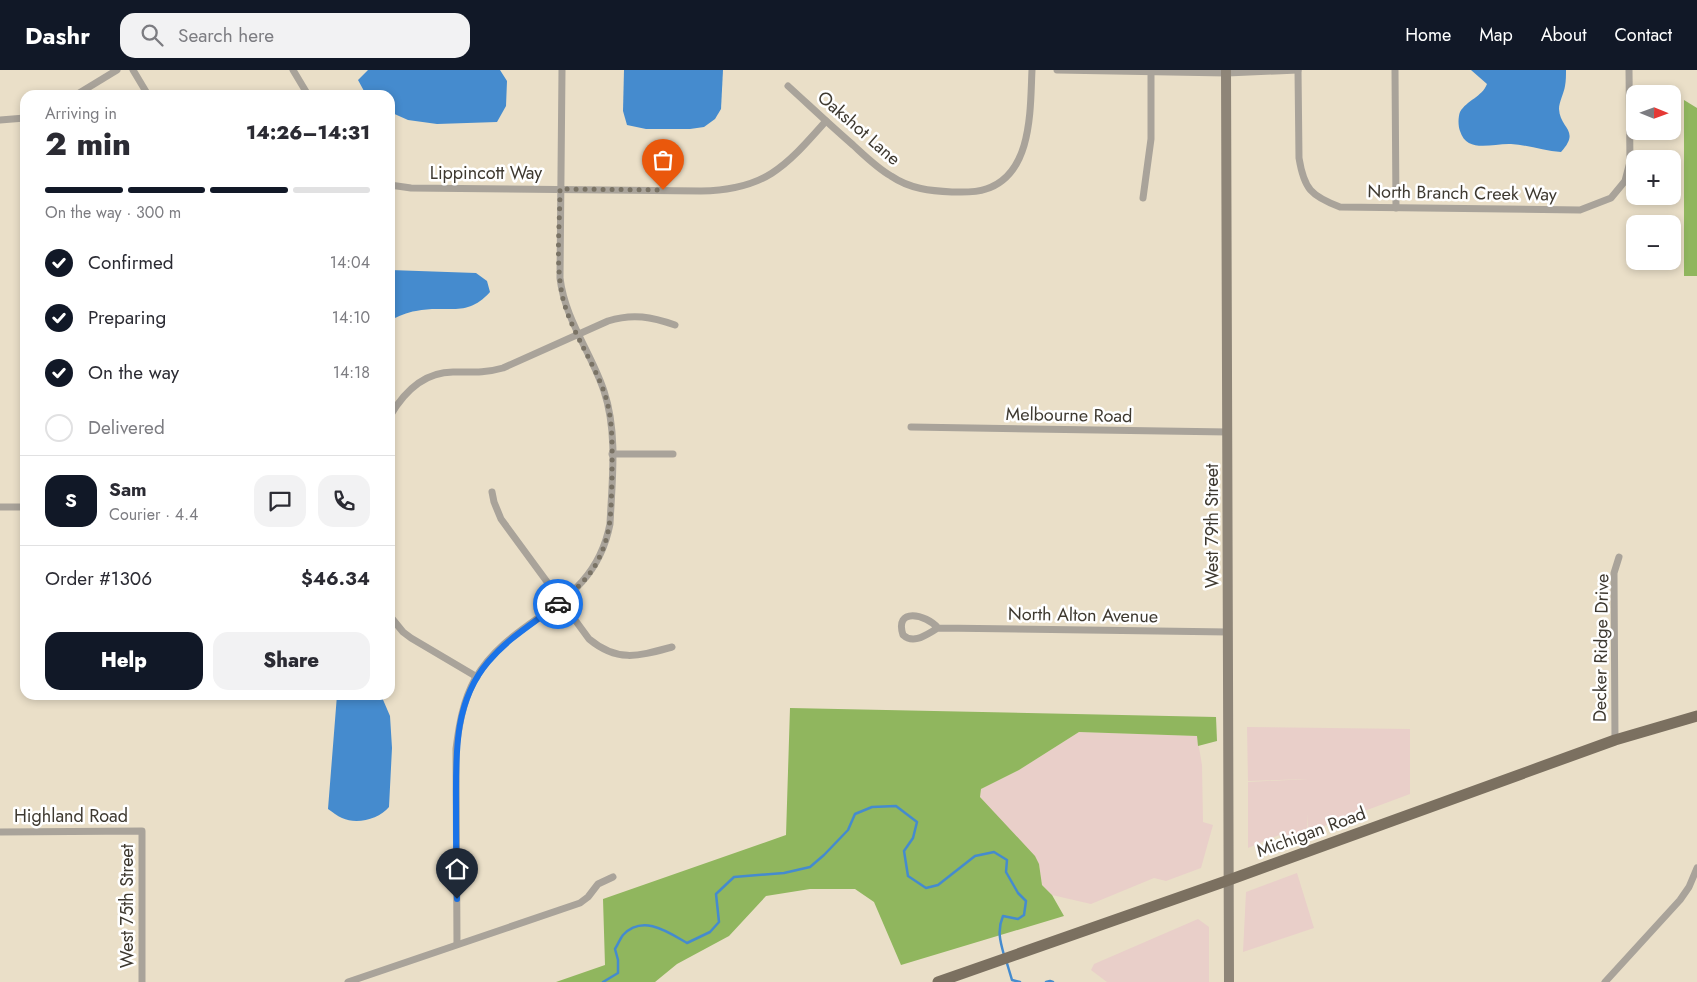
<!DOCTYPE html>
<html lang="en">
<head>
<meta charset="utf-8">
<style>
	:root { --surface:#fff; --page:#f2f2f3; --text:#2b2b33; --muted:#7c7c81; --line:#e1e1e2; --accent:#111827 }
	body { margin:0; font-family:Jost,sans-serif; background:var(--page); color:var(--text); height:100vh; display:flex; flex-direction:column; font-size:19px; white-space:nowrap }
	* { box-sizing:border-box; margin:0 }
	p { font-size:16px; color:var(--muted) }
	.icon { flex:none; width:28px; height:28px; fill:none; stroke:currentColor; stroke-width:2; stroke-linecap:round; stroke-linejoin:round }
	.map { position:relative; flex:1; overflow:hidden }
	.details { position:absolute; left:20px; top:20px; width:375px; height:610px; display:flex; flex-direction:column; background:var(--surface); border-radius:15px; box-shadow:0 2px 8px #0003 }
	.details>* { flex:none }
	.needle { width:32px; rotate:91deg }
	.buttons { position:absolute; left:1626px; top:15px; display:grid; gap:10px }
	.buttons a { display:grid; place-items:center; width:55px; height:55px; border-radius:10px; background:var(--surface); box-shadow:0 2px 8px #0003; font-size:25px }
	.pin { position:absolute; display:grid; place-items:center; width:42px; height:42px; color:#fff; margin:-51px -21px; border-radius:50% 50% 50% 0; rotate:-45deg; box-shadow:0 0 5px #0007 }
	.pin .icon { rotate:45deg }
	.courier { position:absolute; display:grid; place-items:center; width:50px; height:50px; margin:-25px; border:4px solid #1a73e8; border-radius:50%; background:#fff; color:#222; box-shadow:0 1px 6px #0007 }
	.overview em { font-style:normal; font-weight:800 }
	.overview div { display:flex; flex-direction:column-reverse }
	.overview { display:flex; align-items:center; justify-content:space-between; height:85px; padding:0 25px }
	h1 { font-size:32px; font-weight:800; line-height:38px }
	.bar { display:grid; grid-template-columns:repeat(4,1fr); gap:8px 5px; align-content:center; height:60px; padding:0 25px }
	.bar i { height:6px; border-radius:4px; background:var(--line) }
	.bar .selected { background:var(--accent) }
	.bar p { grid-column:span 4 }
	.line { display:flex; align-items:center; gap:12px; padding:0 25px; border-top:1px solid var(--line) }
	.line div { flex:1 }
	.round { display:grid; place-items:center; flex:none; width:52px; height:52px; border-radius:15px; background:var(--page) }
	ol { padding:0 25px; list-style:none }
	li { display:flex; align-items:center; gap:15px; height:55px }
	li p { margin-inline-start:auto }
	li .icon { padding:5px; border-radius:50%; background:var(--accent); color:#fff; stroke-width:4 }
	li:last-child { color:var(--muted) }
	li i { width:28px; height:28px; border:2px solid var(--line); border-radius:50% }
	.button { display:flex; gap:10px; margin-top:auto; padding:10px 25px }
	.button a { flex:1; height:58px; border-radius:15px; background:var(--accent); color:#fff; font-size:20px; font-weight:800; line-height:58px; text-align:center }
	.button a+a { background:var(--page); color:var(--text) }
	header { display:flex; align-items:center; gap:30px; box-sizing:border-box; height:70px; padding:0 25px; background:var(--accent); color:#fff }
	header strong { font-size:24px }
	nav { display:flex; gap:28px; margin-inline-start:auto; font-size:18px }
	.search { width:350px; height:45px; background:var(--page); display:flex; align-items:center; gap:12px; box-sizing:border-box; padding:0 18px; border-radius:15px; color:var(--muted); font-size:19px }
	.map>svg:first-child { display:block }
	.commercial { fill:#e9cfc9 }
	.forest { fill:#90b65e }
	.water { fill:#458bce }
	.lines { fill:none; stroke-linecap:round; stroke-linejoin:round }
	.stream { stroke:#458bce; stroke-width:2.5 }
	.minor { stroke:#a9a39a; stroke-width:7 }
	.secondary { stroke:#8e8578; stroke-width:10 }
	.primary { stroke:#7b7060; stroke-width:11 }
	.done { stroke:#7a7365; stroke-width:5; stroke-dasharray:0 9 }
	.route { stroke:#1a73e8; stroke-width:6 }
	.labels { text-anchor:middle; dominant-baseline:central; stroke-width:5; stroke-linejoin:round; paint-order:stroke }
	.street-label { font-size:18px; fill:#3e3930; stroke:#fff }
</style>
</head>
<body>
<header>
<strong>Dashr</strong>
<div class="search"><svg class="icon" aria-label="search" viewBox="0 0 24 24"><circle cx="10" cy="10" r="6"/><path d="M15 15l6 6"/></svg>Search here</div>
<nav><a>Home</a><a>Map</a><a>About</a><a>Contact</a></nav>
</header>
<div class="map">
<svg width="1697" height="912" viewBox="0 0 1697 912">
	<rect width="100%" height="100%" fill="#eadfc8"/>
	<g class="commercial">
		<path d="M1247,657L1410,659V724L1308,762L1307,744V761L1281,770L1279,765L1248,778V712L1308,709L1248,711Z"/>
		<path d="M1079,662L1197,666L1202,695L1203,752L1213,755L1201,798L1166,811L1154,808L1091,834L1052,825L1042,815L1039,794L980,727L981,719L1019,700Z"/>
		<path d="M1297,803L1314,858L1243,882L1246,822Z"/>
		<path d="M1198,849L1209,857V912H1107L1091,900L1094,894Z"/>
	</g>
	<g class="forest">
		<path d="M1684,30L1697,38V206H1684Z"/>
		<path d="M790,638L1216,647L1217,671L1198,676L1197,666L1079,662L1019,700L981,719L980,727L1035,786L1039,794L1042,815L1052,825L1064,846L901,895L874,832L855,819H810L766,826L729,866L677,894L655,912H556L605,895L603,829L786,765Z"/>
	</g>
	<g class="water">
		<path d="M368,0H500L507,11L506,36L497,52L437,54L408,50L390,42V25H367L364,21L358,10Z"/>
		<path d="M624,0H723L721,39L715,49L704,57L690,59H646L627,55L623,41Z"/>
		<path d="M1471,0H1566C1566,5 1566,11 1565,16C1564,23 1559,32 1559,39C1560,59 1581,60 1561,82C1544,81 1528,75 1511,74C1493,73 1467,84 1460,61C1458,56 1458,47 1460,42C1467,30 1482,27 1487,14Z"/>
		<path d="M390,200L476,203L487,211L490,222C466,249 446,234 416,241C407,242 398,247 390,250Z"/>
		<path d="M337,625H381L390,646L392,678L389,737C379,749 357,755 342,748C337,746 333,742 328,739Z"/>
	</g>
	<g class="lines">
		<g class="stream">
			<path d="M1006,890L1012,910L1020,912"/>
			<path d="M603,912L618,903V890L615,879C618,874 620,869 623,865C643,844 668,862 687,873L710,862L719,852L716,824L734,807L784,803L810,797L824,785L848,760L855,744L872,737L896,736L917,752L913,768L904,781L908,806L926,818L938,815L975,786L994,782L1007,790L1006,802L1018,823L1026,831L1024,845L1018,849L1003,846C997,860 1000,871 1004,885"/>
			<path d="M1046,912L1050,911L1053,912"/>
		</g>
		<g class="minor">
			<path d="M133,0L148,25"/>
			<path d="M293,0L308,25"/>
			<path d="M1057,0L1227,3L1298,0"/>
			<path d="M1298,0L1299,88C1304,119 1311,126 1340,137L1580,140L1611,128L1625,111L1630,92L1629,0"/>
			<path d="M1395,0L1396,138"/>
			<path d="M788,16C810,36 831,56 853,75C865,86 877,98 891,106C910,119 931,121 952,122C964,122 975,123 986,119C1033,104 1030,39 1032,0"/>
			<path d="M76,25L117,0"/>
			<path d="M0,50L25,48"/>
			<path d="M390,115L411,118L701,121C766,120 786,96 826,51"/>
			<path d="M1143,128L1151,69V0"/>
			<path d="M390,346C404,322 424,302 453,302C471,302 486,303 503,298L608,251C633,243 652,247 675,255"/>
			<path d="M911,357L1228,362"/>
			<path d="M612,384H673"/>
			<path d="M492,422L494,432L501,449L589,569C618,593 639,586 672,577"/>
			<path d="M0,437H25"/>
			<path d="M390,546L403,562L411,568L477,607"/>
			<path d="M938,558C927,564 914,575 903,565C894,537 926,544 938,558L1228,562"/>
			<path d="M1615,670L1614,503L1619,487"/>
			<path d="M0,762L142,761V912"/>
			<path d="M457,874L456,679C459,655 463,631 475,609C514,542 593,541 610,454C612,411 618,363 604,321C591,282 565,250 560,208L562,0"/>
			<path d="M348,912L580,833L588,827L598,814L613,807"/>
			<path d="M1605,912L1680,830L1689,817L1697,798"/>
		</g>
		<path class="secondary" d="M1226,0L1229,912"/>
		<path class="primary" d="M938,912L1229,810L1615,670L1697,646"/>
	</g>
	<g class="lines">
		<path class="done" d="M558,534C575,520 591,507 600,486C612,461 611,435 612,408C612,378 614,348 603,319C591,288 571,260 563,229C555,194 560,155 560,119L663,120"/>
		<path class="route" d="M457,829C456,799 456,768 456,738C456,687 453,633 488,592C509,567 533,554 558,534"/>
	</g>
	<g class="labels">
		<g class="street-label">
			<text transform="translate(859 58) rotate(41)">Oakshot Lane</text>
			<text x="486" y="103">Lippincott Way</text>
			<text transform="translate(1462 123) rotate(1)">North Branch Creek Way</text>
			<text transform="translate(1069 345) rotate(1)">Melbourne Road</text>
			<text transform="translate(1212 456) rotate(-90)">West 79th Street</text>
			<text transform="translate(1083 545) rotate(1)">North Alton Avenue</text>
			<text transform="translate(1601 578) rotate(-89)">Decker Ridge Drive</text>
			<text x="71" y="746">Highland Road</text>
			<text transform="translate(1311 762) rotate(-20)">Michigan Road</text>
			<text transform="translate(127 836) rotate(-90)">West 75th Street</text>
		</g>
	</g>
</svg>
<div class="buttons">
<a><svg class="needle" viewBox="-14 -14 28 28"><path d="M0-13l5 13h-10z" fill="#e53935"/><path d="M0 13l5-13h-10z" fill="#7c7c81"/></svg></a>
<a>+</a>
<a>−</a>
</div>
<div class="pin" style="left:663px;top:120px;background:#ea580c"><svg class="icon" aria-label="bag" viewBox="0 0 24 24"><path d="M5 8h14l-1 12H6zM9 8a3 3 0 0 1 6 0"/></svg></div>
<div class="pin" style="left:457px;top:829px;background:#1f2937"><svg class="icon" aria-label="home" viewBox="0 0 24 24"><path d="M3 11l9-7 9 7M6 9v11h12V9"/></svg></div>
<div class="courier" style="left:558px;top:534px"><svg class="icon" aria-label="car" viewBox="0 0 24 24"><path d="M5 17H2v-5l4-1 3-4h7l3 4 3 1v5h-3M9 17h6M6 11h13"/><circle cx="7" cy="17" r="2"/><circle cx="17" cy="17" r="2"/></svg></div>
<section class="details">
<div class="overview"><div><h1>2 min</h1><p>Arriving in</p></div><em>14:26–14:31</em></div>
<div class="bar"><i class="selected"></i><i class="selected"></i><i class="selected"></i><i></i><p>On the way · 300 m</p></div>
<ol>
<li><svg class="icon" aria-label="check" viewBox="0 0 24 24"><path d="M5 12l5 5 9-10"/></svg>Confirmed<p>14:04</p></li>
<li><svg class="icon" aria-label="check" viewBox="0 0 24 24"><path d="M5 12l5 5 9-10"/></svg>Preparing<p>14:10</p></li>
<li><svg class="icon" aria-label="check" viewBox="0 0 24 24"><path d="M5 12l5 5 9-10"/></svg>On the way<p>14:18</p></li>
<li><i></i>Delivered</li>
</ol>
<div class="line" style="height:90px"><b class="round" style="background:var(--accent);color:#fff">S</b><div><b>Sam</b><p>Courier · 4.4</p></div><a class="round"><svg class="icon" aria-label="chat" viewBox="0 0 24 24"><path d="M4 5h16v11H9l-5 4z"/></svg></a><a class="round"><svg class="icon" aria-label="phone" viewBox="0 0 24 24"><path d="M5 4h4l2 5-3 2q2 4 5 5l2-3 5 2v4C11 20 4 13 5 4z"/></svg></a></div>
<div class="line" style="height:65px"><div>Order #1306</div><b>$46.34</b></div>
<div class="button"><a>Help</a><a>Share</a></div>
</section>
</div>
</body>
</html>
